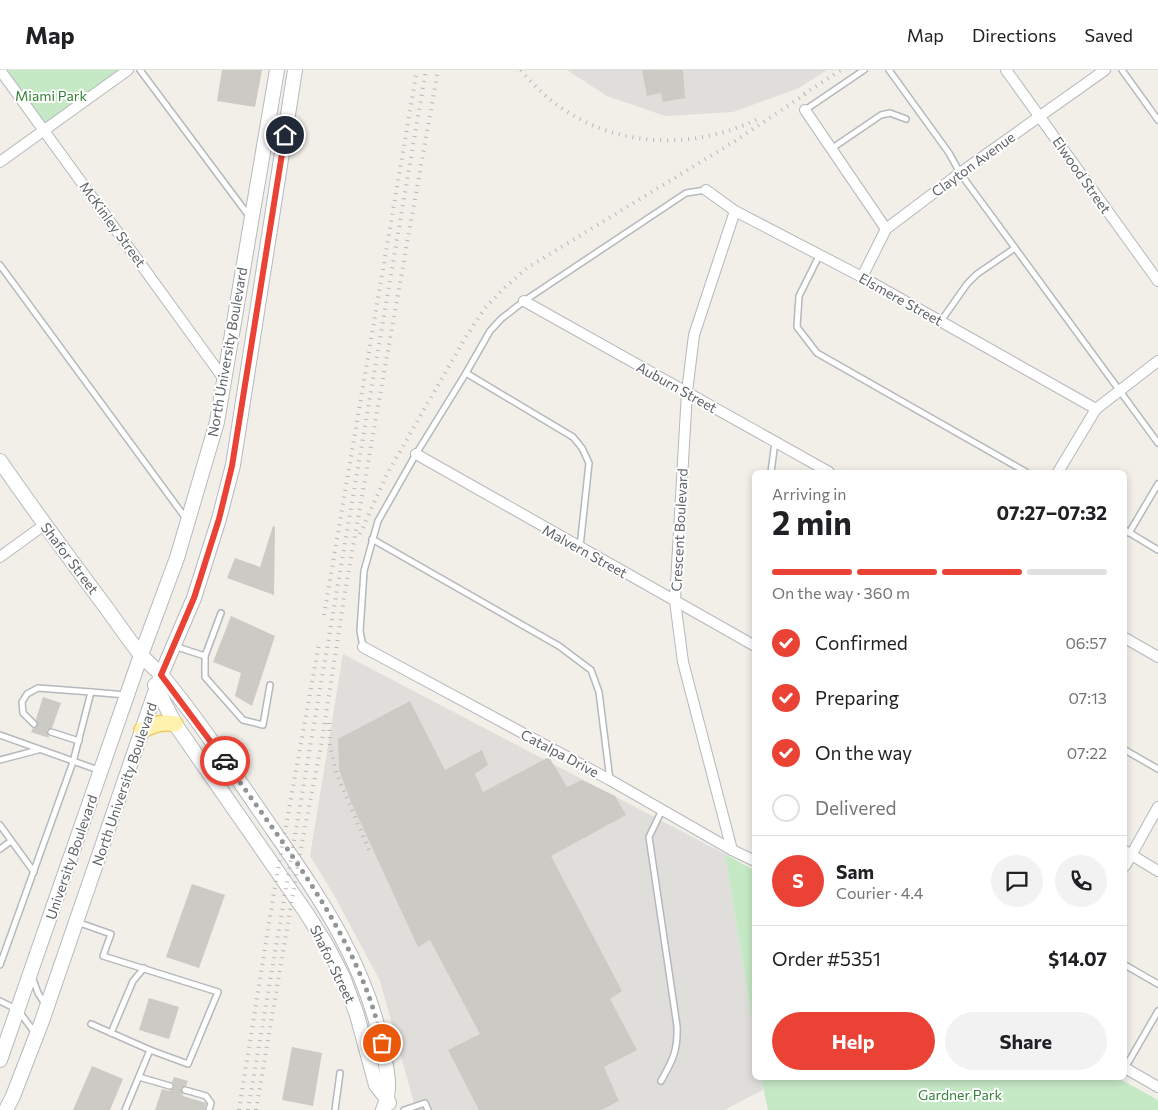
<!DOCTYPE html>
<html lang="en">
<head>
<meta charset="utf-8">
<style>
	:root { --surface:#fff; --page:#f2f2f2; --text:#202124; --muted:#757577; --line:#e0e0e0; --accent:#ea4335 }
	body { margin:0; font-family:Commissioner,sans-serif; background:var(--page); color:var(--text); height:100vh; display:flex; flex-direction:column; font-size:19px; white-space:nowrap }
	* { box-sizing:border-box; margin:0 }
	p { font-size:16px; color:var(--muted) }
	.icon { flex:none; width:28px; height:28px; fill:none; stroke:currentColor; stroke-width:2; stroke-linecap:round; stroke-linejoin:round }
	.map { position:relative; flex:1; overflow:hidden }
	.details { position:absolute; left:752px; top:400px; width:375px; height:610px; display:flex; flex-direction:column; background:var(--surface); border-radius:8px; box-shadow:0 2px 8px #0003 }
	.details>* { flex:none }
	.pin { position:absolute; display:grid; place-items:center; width:42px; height:42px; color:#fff; margin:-21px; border:2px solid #fff; border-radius:50%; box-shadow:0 1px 5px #0007 }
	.courier { position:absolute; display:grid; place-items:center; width:50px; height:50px; margin:-25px; border:4px solid #ea4335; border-radius:50%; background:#fff; color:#222; box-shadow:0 1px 6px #0007 }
	.summary em { font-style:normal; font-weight:700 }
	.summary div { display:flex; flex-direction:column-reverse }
	.summary { display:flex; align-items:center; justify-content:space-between; height:85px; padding:0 20px }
	h1 { font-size:32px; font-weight:700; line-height:38px }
	.bar { display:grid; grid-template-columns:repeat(4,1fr); gap:8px 5px; align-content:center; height:60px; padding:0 20px }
	.bar i { height:6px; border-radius:4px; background:var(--line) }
	.bar .on { background:var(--accent) }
	.bar p { grid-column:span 4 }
	.line { display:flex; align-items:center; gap:12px; padding:0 20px; border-top:1px solid var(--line) }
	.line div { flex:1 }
	.round { display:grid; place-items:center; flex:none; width:52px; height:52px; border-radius:26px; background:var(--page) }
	ol { padding:0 20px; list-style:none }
	li { display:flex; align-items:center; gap:15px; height:55px }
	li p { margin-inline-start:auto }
	li .icon { padding:5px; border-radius:50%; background:var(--accent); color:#fff; stroke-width:4 }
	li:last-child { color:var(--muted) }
	li i { width:28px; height:28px; border:2px solid var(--line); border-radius:50% }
	.action { display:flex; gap:10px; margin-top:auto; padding:10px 20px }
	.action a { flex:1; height:58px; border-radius:30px; background:var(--accent); color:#fff; font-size:20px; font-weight:700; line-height:58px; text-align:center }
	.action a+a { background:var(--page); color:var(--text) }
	header { display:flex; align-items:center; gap:30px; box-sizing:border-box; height:70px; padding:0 25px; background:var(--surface); border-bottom:1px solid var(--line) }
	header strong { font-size:24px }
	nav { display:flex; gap:28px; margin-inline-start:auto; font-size:18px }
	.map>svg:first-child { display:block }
	.industrial { fill:#e0deda }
	.green { fill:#c5e8c5 }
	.building { fill:#cccac5 }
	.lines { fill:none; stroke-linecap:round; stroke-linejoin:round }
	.lane-casing { stroke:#b5b8bc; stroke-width:8 }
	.street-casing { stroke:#b5b8bc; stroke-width:12 }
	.secondary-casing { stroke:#b6babf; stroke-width:16 }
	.primary-casing { stroke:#f2c960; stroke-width:18 }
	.lane { stroke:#fff; stroke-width:5 }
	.street { stroke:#fff; stroke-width:10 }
	.secondary { stroke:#fff; stroke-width:14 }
	.primary { stroke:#fff2af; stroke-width:15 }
	.rail { stroke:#b6b7b8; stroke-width:4; stroke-dasharray:1 6; stroke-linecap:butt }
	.done { stroke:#929495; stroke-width:5; stroke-dasharray:0 9 }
	.route { stroke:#ea4335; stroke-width:6 }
	.labels { text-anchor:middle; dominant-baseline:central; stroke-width:4; stroke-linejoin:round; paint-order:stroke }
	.park-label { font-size:14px; fill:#348238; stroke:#fff }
	.street-label { font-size:14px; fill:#5f6368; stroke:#fff }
</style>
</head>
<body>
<header>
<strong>Map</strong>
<nav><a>Map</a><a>Directions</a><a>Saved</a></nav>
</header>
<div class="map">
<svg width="1158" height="1040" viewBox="0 0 1158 1040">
	<rect width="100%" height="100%" fill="#f1efe8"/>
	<g class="industrial">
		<path d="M567,0H827L797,19L733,42L665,46L607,26Z"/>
		<path d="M343,584L725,784L755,968V1008H761L763,1020L724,1040H416L380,911L334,825L310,786Z"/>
	</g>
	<g class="green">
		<path d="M0,0H128L45,60Z"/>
		<path d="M725,784L755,801V968Z"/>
		<path d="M761,1008H1118L1158,1030V1040H768Z"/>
	</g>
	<g class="building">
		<path d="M222,0H262L255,37L217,31Z"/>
		<path d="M642,0H683L685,28L663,32L661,23L647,26Z"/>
		<path d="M273,456L275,457L274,525L227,508L235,488L260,497Z"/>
		<path d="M231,546L275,566L252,636L235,626L241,603L213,592Z"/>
		<path d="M43,627L61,633L52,658L47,660L49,668L31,662L33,658L38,656L36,649Z"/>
		<path d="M410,631L445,700L482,680L488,695L475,704L483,722L549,687L567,717L582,710L615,726L626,745L551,786L622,921L610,929L637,980L604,997L619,1031L601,1040H479L448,980L480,964L430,870L418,877L351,732L339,700L338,669Z"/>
		<path d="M192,814L225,825L199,898L166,887Z"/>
		<path d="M149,928L179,937L169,969L139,960Z"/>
		<path d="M292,977L322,983L313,1036L282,1030Z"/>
		<path d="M92,996L123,1009L110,1040H73Z"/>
		<path d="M174,1007L188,1011L186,1016L181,1018L183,1026L206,1033L205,1040H155L162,1019L169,1021L174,1018V1014L172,1012Z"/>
	</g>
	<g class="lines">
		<defs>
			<g id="lane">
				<path d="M140,0L249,146"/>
				<path d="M889,0L949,83L960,103L1158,373"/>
				<path d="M1122,0L1158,50"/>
				<path d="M805,40L864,0"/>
				<path d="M831,79L881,45L890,43L906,49"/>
				<path d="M820,184L799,226L797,257L817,283L1026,402"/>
				<path d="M0,195L187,450"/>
				<path d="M941,251L967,214L977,204L1015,178"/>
				<path d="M466,303L573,367L582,378L589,393L580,477"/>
				<path d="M771,402L775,372"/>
				<path d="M1125,460L1158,480"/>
				<path d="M1129,463L1158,414"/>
				<path d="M372,469L559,576L591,600L599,622L610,710"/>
				<path d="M174,576L205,586L221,543"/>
				<path d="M363,577L360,561L364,501L378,451L416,384L466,303L490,261L501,249L524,231L686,123L706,120"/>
				<path d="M205,586V607L243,650L263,655L270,615"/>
				<path d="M34,654L23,643L22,632L27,624L38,618L91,622"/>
				<path d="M51,662L79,671"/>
				<path d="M0,665L101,701"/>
				<path d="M1125,680L1158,699"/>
				<path d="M0,690L38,680"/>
				<path d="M0,755L34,802"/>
				<path d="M0,779L11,771"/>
				<path d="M77,852L111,864L103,886L218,922L188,994L150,980L91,954"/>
				<path d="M0,895L73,692L91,622L127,625"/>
				<path d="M1125,895L1158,914"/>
				<path d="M33,909L38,923L45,934"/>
				<path d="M0,931L18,940L35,963"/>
				<path d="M111,963L133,911L144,898"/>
				<path d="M1125,998L1158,941"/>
				<path d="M139,1007L170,1016"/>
				<path d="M661,1011C673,990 678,980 677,956L649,767L662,740"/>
				<path d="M185,1020L206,1026L211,1033L209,1040"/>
				<path d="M125,1040L150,980"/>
				<path d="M335,1040L340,1003"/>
				<path d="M404,1040L425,1033L428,1040"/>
			</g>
			<g id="street">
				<path d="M0,0L224,309"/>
				<path d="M1006,0L1158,211"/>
				<path d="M805,40L886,159"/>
				<path d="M0,92L128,0"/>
				<path d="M706,120L735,141L862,207L1096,339"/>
				<path d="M862,207L886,159L960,103L1105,0"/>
				<path d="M524,231L829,402"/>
				<path d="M416,384L755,576"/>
				<path d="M1058,402L1096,339L1158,291"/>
				<path d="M0,487L44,455"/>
				<path d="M1125,568L1158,587"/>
				<path d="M363,577L610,710L732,780L755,791"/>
				<path d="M732,780L683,592L675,531L687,322L694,265L735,141"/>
				<path d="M1125,781L1158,801"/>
				<path d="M1125,796L1158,737"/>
				<path d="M1125,998L1158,1017"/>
			</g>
			<g id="secondary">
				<path d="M0,391C33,439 67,485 102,532C115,549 127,568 141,585C148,593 156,599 163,607C202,654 236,707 271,757C320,828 366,893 383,980C387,1001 392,1019 383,1040"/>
				<path d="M155,615L175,654L307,844L327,876L343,907L357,945L376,1015L387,1029L389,1033"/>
				<path d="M0,990L141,585L177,488L217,352L277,0"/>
				<path d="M6,1040L13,1026L42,951L161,605L194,528L219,449L233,395L295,0"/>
			</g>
			<path id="primary" d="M142,660C154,655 162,651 175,654"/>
		</defs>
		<use href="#lane" class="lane-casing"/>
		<use href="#street" class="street-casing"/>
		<use href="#secondary" class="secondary-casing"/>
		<use href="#primary" class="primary-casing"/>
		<use href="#lane" class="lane"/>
		<use href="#street" class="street"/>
		<use href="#secondary" class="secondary"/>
		<use href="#primary" class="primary"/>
		<g class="rail">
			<path d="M521,0C579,73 675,89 758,49"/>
			<path d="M804,24L841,0"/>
			<path d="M360,464L387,404L464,270L485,238L504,218L527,198L735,71L810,21"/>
			<path d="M324,545L417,0"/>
			<path d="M329,653L330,677L337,705L369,780"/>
			<path d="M239,1040L275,816L319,574"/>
			<path d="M248,1040L426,0"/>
			<path d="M256,1040L300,783L321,676L346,516L438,0"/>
		</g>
	</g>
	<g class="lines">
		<path class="done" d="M225,691C284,776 362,871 382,973"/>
		<path class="route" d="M225,691L161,605L194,528L219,449L232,396L285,65"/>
	</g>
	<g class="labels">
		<g class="park-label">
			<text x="51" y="25">Miami Park</text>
			<text x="960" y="1024">Gardner Park</text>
		</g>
		<g class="street-label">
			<text transform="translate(973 94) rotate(-36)">Clayton Avenue</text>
			<text transform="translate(1082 105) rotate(55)">Elwood Street</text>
			<text transform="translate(113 154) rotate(54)">McKinley Street</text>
			<text transform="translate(901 229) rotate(29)">Elsmere Street</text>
			<text transform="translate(227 282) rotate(-80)">North University Boulevard</text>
			<text transform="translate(677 317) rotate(29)">Auburn Street</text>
			<text transform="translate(679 460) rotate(-87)">Crescent Boulevard</text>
			<text transform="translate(585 481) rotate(29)">Malvern Street</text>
			<text transform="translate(70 488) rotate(53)">Shafor Street</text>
			<text transform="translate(560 683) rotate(28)">Catalpa Drive</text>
			<text transform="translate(124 714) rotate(-71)">North University Boulevard</text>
			<text transform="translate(71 787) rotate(-71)">University Boulevard</text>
			<text transform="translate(333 894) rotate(64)">Shafor Street</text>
		</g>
	</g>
</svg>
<div class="pin" style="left:382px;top:973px;background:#ea580c"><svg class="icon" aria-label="bag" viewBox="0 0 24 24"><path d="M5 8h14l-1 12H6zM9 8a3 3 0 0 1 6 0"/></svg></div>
<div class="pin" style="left:285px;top:65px;background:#1f2937"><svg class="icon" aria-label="home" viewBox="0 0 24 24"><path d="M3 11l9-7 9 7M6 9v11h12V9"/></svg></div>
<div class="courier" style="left:225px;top:691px"><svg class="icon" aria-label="car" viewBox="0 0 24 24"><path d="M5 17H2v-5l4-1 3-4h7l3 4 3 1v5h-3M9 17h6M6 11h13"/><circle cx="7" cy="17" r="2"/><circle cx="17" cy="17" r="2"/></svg></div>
<section class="details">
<div class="summary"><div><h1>2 min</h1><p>Arriving in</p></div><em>07:27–07:32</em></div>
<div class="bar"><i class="on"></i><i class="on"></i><i class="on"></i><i></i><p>On the way · 360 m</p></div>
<ol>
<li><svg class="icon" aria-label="check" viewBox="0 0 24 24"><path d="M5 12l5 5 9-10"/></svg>Confirmed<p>06:57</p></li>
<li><svg class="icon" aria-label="check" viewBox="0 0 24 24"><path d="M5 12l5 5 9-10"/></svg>Preparing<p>07:13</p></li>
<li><svg class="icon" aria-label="check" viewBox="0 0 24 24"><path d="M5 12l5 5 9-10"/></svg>On the way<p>07:22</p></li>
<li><i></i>Delivered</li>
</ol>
<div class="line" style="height:90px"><b class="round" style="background:var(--accent);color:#fff">S</b><div><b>Sam</b><p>Courier · 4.4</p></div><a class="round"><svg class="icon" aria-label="chat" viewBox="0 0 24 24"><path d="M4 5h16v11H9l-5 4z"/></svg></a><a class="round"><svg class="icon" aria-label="phone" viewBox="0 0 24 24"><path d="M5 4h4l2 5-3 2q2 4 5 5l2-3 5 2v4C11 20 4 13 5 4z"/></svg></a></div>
<div class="line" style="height:65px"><div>Order #5351</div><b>$14.07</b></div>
<div class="action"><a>Help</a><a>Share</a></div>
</section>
</div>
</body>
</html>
